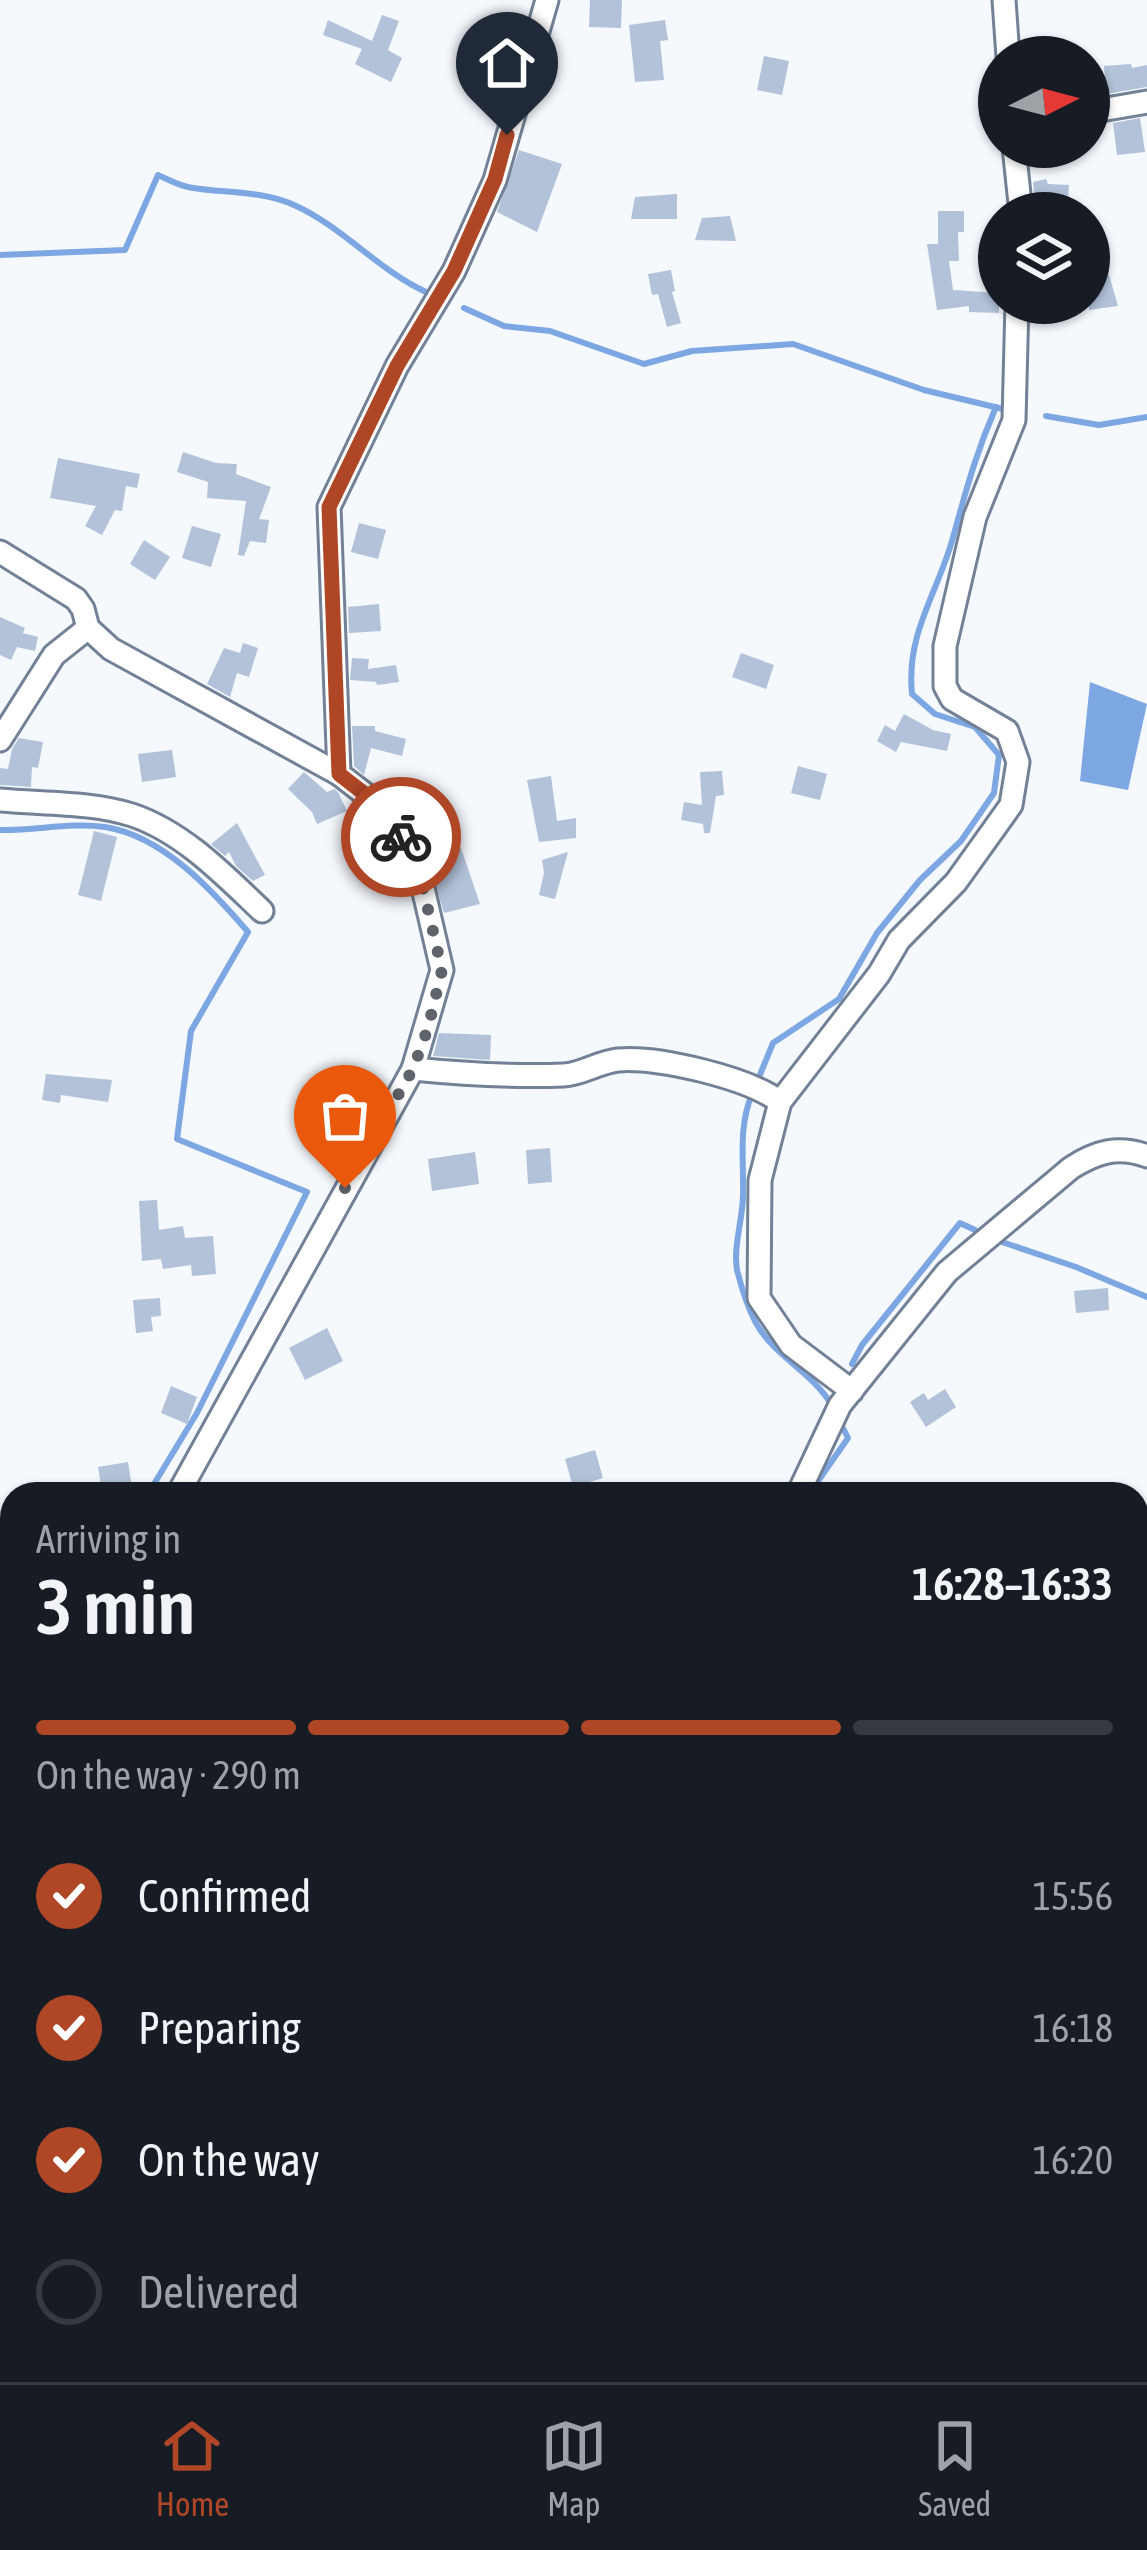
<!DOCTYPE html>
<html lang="en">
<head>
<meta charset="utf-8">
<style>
	:root { --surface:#171b24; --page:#20242c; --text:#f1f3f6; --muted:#9ea1a6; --line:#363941; --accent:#af4727 }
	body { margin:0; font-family:"Asap Condensed",sans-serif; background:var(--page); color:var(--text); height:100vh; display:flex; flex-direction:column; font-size:45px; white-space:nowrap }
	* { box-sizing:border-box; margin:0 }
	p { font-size:39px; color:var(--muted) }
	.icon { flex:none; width:66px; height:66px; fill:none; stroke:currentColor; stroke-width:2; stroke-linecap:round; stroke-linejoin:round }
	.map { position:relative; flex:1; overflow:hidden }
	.panel { position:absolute; left:0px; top:1482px; width:1149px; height:900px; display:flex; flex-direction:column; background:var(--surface); border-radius:36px 36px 0 0; box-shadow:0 3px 9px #0004 }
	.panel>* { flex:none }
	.needle { width:78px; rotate:84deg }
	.fabs { position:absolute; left:978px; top:36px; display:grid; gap:24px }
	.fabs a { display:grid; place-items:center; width:132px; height:132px; border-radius:50%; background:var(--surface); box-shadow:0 3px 9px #0004; font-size:60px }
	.pin { position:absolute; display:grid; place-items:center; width:102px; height:102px; color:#fff; margin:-123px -51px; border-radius:50% 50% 50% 0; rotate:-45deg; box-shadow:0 0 12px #0007 }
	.pin .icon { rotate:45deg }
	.courier { position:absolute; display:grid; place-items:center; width:120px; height:120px; margin:-60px; border:9px solid #af4727; border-radius:50%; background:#fff; color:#222; box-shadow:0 3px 15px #0007 }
	.overview em { font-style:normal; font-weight:600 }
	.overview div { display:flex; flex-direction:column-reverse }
	.overview { display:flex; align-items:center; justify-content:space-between; height:204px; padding:0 36px }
	h1 { font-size:78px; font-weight:600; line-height:90px }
	.bar { display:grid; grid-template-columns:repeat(4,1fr); gap:18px 12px; align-content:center; height:144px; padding:0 36px }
	.bar i { height:15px; border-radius:9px; background:var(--line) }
	.bar .selected { background:var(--accent) }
	.bar p { grid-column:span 4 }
	ol { padding:0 36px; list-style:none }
	li { display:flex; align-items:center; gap:36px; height:132px }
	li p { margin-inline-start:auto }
	li .icon { padding:12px; border-radius:50%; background:var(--accent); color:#fff; stroke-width:4 }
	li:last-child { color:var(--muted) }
	li i { width:66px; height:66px; border:6px solid var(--line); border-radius:50% }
	.tab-bar { display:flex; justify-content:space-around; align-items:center; height:168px; border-top:3px solid var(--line); background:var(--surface); font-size:33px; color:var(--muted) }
	.tab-bar a { display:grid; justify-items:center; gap:6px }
	.tab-bar .selected { color:var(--accent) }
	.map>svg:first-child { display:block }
	.water { fill:#7ca7e2 }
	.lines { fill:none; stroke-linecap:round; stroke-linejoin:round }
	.stream { stroke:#7ca7e2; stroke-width:6 }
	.building { fill:#b2c2d8 }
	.minor-casing { stroke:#728195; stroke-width:27 }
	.minor { stroke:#fff; stroke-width:21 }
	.done { stroke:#5f636a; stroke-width:12; stroke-dasharray:0 21.6 }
	.route { stroke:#af4727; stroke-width:15 }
</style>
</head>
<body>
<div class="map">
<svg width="1147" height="2382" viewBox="0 0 1147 2382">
	<rect width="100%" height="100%" fill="#f5f8fd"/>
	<path class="water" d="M1090,682L1147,704L1128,790L1080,781Z"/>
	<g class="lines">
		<g class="stream">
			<path d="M0,255L125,250L158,175C169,180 182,187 193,188C225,193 264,191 294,205C343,227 378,270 426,292"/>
			<path d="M464,308L504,326L550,331L644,364L692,351L793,344L924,390L1003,409"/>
			<path d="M1046,416L1099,425L1147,417"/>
			<path d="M0,830C34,831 72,822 105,827C163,836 212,890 248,932L191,1031L177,1139L307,1192L197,1413L148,1494"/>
			<path d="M757,1082L773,1043L839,999L877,933L920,880L961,841L994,793L999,755L975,727L935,714L912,694C906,634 936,596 952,541C966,491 975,455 996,407"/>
			<path d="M752,1094C738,1128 744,1159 743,1195C743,1219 733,1246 737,1270C741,1286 748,1308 756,1323C774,1356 812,1372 831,1404"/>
			<path d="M996,1240L1076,1267L1147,1297"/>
			<path d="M852,1364L862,1345L960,1223L975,1230"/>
			<path d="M809,1494L848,1438L840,1422"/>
			<path d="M426,2382L440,2370"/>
		</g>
	</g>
	<g class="building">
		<path d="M590,0H622L621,28L589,27Z"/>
		<path d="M382,15L399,21L388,50L402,58L391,82L355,64L362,49L323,35L328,20L372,41Z"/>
		<path d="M665,20L668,40L660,41L664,80L635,82L629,25Z"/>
		<path d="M764,56L789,61L782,95L757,90Z"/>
		<path d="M1131,64L1132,68L1147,65V87L1106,94L1104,66Z"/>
		<path d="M1140,118L1145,152L1117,155L1113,123Z"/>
		<path d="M519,150L562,164L537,232L497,212Z"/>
		<path d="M1046,179L1048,184L1069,185L1068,201L1057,200L1059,213H1036L1033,182Z"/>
		<path d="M677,194V219H631L635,197Z"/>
		<path d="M938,211H964V232H958L959,261H949L953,290L999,293V313L969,312V306L937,310L927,244H938Z"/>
		<path d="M730,216L736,241L695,240L702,218Z"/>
		<path d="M671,270L675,291L672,292L681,323L667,327L658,294L652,295L648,274Z"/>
		<path d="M1109,275L1118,306L1089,310V276Z"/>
		<path d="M183,452L216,463L237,464L236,474L271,487L259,519L269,520L266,543L250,541L244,556L238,555L246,501L207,498L208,482L177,472Z"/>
		<path d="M58,458L140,474L137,488L126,486L122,511L115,510L102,535L85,526L96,506L50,498Z"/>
		<path d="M359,523L386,530L378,559L351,552Z"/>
		<path d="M192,526L221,534L211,567L182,558Z"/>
		<path d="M144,540L170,557L155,580L130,564Z"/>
		<path d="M379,604L381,631L349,633L348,607Z"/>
		<path d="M0,617L25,628L23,633L38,637L35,651L17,647L11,660L0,655Z"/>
		<path d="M243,643L258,648L249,677L237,673L230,697L207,684L224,648L240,653Z"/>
		<path d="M741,653L774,665L766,689L732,677Z"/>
		<path d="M352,658L369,659L368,669L396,665L399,682L377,685L376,682L350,680Z"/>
		<path d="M904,714L933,730L951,734L947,751L901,742L896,752L877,741L885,725L895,731Z"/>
		<path d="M352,726H375V731L406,739L402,756L371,748L364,775L354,766Z"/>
		<path d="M19,738L43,742L38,768L32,767L31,787L0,785V768L8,769L12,749Z"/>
		<path d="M172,750L176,777L142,782L138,754Z"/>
		<path d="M798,766L827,774L820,800L791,793Z"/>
		<path d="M722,771L724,795L716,796L710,833H704L703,824L681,820L684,802L702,805L700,772Z"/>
		<path d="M304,772L327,792L334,789L338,792L347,811L317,824L312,812L288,789Z"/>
		<path d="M551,776L557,821L576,818V838L539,842L527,780Z"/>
		<path d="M237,823L265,875L253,881L236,866L229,852L225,856L211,844Z"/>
		<path d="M94,831L117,837L101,901L78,895Z"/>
		<path d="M461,848L480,904L444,913L428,860Z"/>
		<path d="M568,852L555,899L539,895L544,873L542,860Z"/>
		<path d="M439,1033L491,1035L490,1060L433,1056Z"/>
		<path d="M46,1074L112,1080L108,1102L61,1095L60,1103L42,1100Z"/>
		<path d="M324,1114L346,1143L327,1157L305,1128Z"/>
		<path d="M550,1148L552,1182L528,1184L526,1150Z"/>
		<path d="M475,1152L479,1184L432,1191L428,1159Z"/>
		<path d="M157,1200L159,1230L183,1226L185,1238L213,1236L216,1274L192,1276L191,1265L163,1269L161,1259L142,1261L139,1201Z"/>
		<path d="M1108,1288L1109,1310L1076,1313L1074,1291Z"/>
		<path d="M160,1298L161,1316L151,1317L153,1331L136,1333L133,1300Z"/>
		<path d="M327,1328L343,1361L305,1380L289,1348Z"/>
		<path d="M171,1386L197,1397L187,1424L161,1413Z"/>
		<path d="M945,1389L956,1407L926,1427L910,1402L924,1393L928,1400Z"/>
		<path d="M595,1450L603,1478L573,1487L565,1459Z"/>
		<path d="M128,1462L132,1487L102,1492L98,1467Z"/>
	</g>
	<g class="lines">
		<defs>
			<g id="minor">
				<path d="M1004,0L1008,57"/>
				<path d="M1089,112L1147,102"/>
				<path d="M1014,147L1021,213"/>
				<path d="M0,552L76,599L83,609L88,628L111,649L339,774"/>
				<path d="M0,740L54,655L88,628"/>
				<path d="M0,800C43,804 91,802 132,815C183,832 224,875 262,911"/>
				<path d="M413,1069C464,1074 513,1077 564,1075C582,1074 599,1062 618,1060C657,1056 749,1078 780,1102"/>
				<path d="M852,1391L791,1345L759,1298L760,1180L780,1102L879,974L899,940L956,882L1011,805L1018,762L1007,731L952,699L945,686V646L975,517L1014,420L1017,303"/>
				<path d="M178,1494L413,1069L442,970L423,888L388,812L339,774L329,507L397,366L454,271L495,180L547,0"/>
				<path d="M798,1494L840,1405L947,1272L1071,1168C1096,1152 1118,1145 1147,1156"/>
				<path d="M0,1877L12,1894"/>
				<path d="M0,1980L12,1964"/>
				<path d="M475,2370L481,2382"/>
				<path d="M404,2382L418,2370"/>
			</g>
		</defs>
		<use href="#minor" class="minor-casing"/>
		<use href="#minor" class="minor"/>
	</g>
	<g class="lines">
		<path class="done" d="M345,1188L413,1069L428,1028L442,970L423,888L401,837"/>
		<path class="route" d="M401,837L388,812L339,774L329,507L397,366L454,271L495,179L507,135"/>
	</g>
</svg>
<div class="fabs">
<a><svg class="needle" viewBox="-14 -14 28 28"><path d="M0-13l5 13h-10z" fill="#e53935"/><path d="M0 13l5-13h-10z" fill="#9ea1a6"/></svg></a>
<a><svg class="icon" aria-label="layers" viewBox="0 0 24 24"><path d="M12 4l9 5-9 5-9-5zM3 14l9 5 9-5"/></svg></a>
</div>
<div class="pin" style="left:345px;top:1188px;background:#ea580c"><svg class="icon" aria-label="bag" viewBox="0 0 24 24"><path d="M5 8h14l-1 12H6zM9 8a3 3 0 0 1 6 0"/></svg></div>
<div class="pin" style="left:507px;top:135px;background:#1f2937"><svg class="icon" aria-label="home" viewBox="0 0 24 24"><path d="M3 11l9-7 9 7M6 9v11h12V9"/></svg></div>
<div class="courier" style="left:401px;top:837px"><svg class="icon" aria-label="bike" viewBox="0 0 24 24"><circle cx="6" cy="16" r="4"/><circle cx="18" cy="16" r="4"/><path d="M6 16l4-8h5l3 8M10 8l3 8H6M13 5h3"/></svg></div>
<section class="panel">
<div class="overview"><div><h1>3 min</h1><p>Arriving in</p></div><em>16:28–16:33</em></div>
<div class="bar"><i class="selected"></i><i class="selected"></i><i class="selected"></i><i></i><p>On the way · 290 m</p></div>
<ol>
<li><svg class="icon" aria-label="check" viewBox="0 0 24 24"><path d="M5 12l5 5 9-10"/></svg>Confirmed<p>15:56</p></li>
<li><svg class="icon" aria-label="check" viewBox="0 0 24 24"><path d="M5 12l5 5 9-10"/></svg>Preparing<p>16:18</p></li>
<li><svg class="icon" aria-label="check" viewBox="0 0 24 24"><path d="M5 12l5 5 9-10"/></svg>On the way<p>16:20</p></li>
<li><i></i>Delivered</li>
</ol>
</section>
</div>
<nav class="tab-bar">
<a class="selected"><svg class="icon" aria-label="home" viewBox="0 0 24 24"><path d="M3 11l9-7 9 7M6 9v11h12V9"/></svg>Home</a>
<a><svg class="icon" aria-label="map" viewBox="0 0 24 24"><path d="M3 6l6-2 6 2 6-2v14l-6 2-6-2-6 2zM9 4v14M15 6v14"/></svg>Map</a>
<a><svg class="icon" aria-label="saved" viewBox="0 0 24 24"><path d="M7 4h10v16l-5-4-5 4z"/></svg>Saved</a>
</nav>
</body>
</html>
